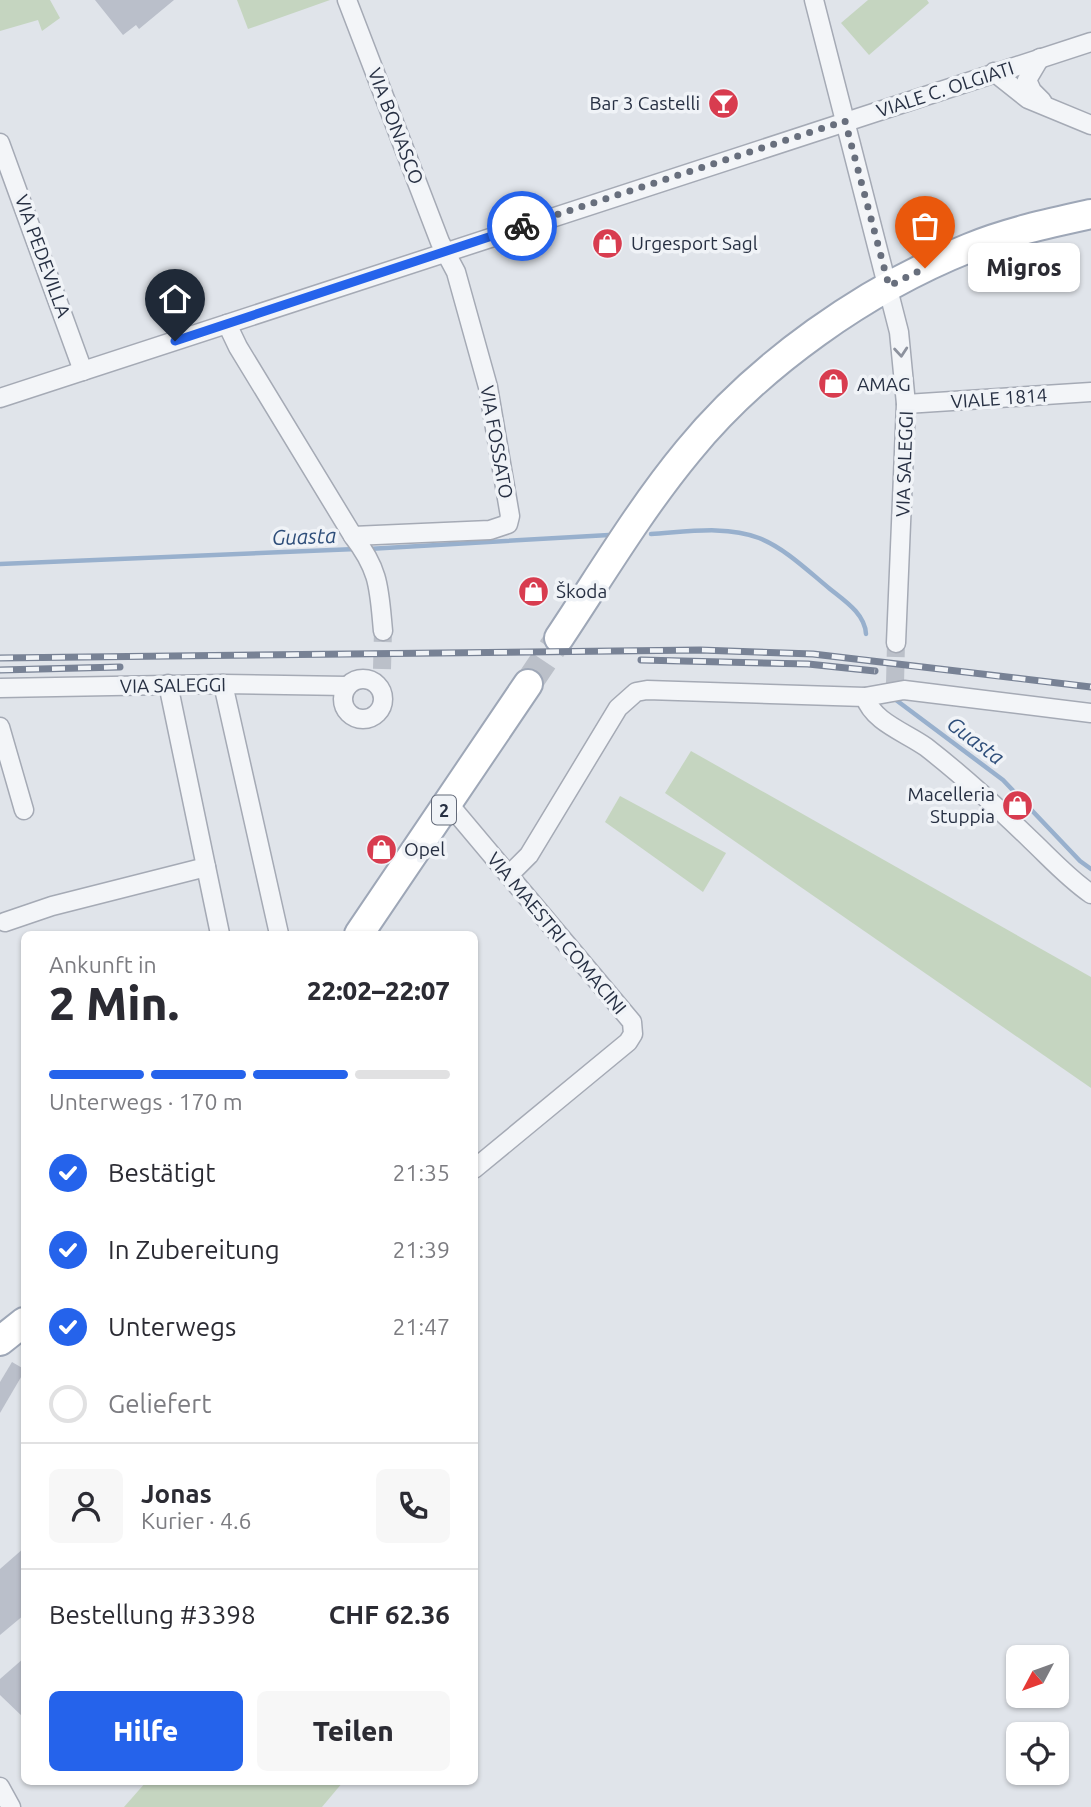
<!DOCTYPE html>
<html lang="de">
<head>
<meta charset="utf-8">
<style>
	:root { --surface:#fff; --page:#f7f7f7; --text:#2b2b33; --muted:#7c7c81; --line:#e1e1e2; --accent:#2563eb }
	body { margin:0; font-family:Ubuntu,sans-serif; background:var(--page); color:var(--text); height:100vh; display:flex; flex-direction:column; font-size:26px; white-space:nowrap }
	* { box-sizing:border-box; margin:0 }
	p { font-size:23px; color:var(--muted) }
	.icon { flex:none; width:38px; height:38px; fill:none; stroke:currentColor; stroke-width:2; stroke-linecap:round; stroke-linejoin:round }
	.map { position:relative; flex:1; overflow:hidden }
	.side { position:absolute; left:21px; top:931px; width:457px; height:854px; display:flex; flex-direction:column; background:var(--surface); border-radius:10px; box-shadow:0 2px 5px #0004 }
	.side>* { flex:none }
	.needle { width:46px; rotate:229deg }
	.buttons { position:absolute; left:1006px; top:1645px; display:grid; gap:14px }
	.buttons a { display:grid; place-items:center; width:63px; height:63px; border-radius:10px; background:var(--surface); box-shadow:0 2px 5px #0004; font-size:35px }
	.pin { position:absolute; display:grid; place-items:center; width:60px; height:60px; color:#fff; margin:-72px -30px; border-radius:50% 50% 50% 0; rotate:-45deg; box-shadow:0 0 7px #0007 }
	.pin .icon { rotate:45deg }
	.courier { position:absolute; display:grid; place-items:center; width:70px; height:70px; margin:-35px; border:5px solid #2563eb; border-radius:50%; background:#fff; color:#222; box-shadow:0 2px 9px #0007 }
	.bubble { position:absolute; height:49px; border-radius:10px; background:var(--surface); box-shadow:0 2px 5px #0004; font-size:23px; font-weight:800; line-height:49px; text-align:center }
	.headline em { font-style:normal; font-weight:800 }
	.headline div { display:flex; flex-direction:column-reverse }
	.headline { display:flex; align-items:center; justify-content:space-between; height:119px; padding:0 28px }
	h1 { font-size:46px; font-weight:800; line-height:52px }
	.bar { display:grid; grid-template-columns:repeat(4,1fr); gap:10px 7px; align-content:center; height:84px; padding:0 28px }
	.bar i { height:9px; border-radius:5px; background:var(--line) }
	.bar .on { background:var(--accent) }
	.bar p { grid-column:span 4 }
	.line { display:flex; align-items:center; gap:18px; padding:0 28px; border-top:2px solid var(--line) }
	.line div { flex:1 }
	.round { display:grid; place-items:center; flex:none; width:74px; height:74px; border-radius:10px; background:var(--page) }
	ol { padding:0 28px; list-style:none }
	li { display:flex; align-items:center; gap:21px; height:77px }
	li p { margin-inline-start:auto }
	li .icon { padding:7px; border-radius:50%; background:var(--accent); color:#fff; stroke-width:4 }
	li:last-child { color:var(--muted) }
	li i { width:38px; height:38px; border:4px solid var(--line); border-radius:50% }
	.button { display:flex; gap:14px; margin-top:auto; padding:14px 28px }
	.button a { flex:1; height:80px; border-radius:10px; background:var(--accent); color:#fff; font-size:28px; font-weight:800; line-height:80px; text-align:center }
	.button a+a { background:var(--page); color:var(--text) }
	.map>svg:first-child { display:block }
	.green { fill:#c5d5c0 }
	.lines { fill:none; stroke-linecap:round; stroke-linejoin:round }
	.stream { stroke:#98b0cd; stroke-width:4.5 }
	.building { fill:#babfca }
	.minor-tunnel { stroke:#bbc0c9; stroke-width:18; stroke-dasharray:18 9; stroke-linecap:butt }
	.primary-tunnel { stroke:#bbc0c9; stroke-width:28; stroke-dasharray:28 14; stroke-linecap:butt }
	.minor-casing { stroke:#a5aab5; stroke-width:21 }
	.primary-casing { stroke:#9ea7b7; stroke-width:32 }
	.minor { stroke:#f3f5f8; stroke-width:18 }
	.primary { stroke:#fff; stroke-width:28 }
	.rail-casing { stroke:#788295; stroke-width:7 }
	.rail { stroke:#f0f3f7; stroke-width:4.5; stroke-dasharray:13; stroke-linecap:butt }
	.oneway { stroke:#8d929e }
	.done { stroke:#686f7d; stroke-width:7; stroke-dasharray:0 12.6 }
	.route { stroke:#2563eb; stroke-width:9 }
	.labels { text-anchor:middle; dominant-baseline:central; stroke-width:7; stroke-linejoin:round; paint-order:stroke }
	.shield { fill:#f0f3f7; stroke:#636a79; stroke-width:2 }
	.shield-label { font-size:18px; font-weight:bold; fill:#273043 }
	.street-label { font-size:19px; fill:#273043; stroke:#f0f3f7 }
	.poi-label { font-size:19px; fill:#273043; stroke:#f0f3f7; text-anchor:start }
	.water-label { font-size:21px; font-style:italic; fill:#2e4e7a; stroke:#f0f3f7 }
</style>
</head>
<body>
<div class="map">
<svg width="1091" height="1807" viewBox="0 0 1091 1807">
	<rect width="100%" height="100%" fill="#e0e4ea"/>
	<g class="green">
		<path d="M0,0H50L60,18L42,31L38,20L0,31Z"/>
		<path d="M237,0H330L248,29Z"/>
		<path d="M868,0H927L929,3L869,55L841,23Z"/>
		<path d="M691,751L1091,977V1088L665,793Z"/>
		<path d="M620,796L726,853L703,892L605,822Z"/>
		<path d="M146,1782H343L322,1807H124Z"/>
	</g>
	<g class="lines">
		<g class="stream">
			<path d="M651,534C685,532 726,525 759,538C786,549 808,571 830,589C845,601 865,614 866,634"/>
			<path d="M368,549L609,535"/>
			<path d="M0,564L356,549"/>
			<path d="M896,700L1003,780L1080,861L1091,869"/>
		</g>
	</g>
	<g class="building">
		<path d="M95,0H174L139,29L136,25L123,35Z"/>
		<path d="M12,1362L24,1369V1372L0,1413V1382Z"/>
		<path d="M24,1548V1615L0,1635V1569Z"/>
		<path d="M24,1658V1718L0,1695V1679Z"/>
	</g>
	<g class="lines">
		<g class="minor-tunnel">
			<path d="M382,669L383,631"/>
			<path d="M895,684L896,643"/>
		</g>
		<path class="primary-tunnel" d="M528,684L559,638"/>
		<defs>
			<g id="minor">
				<path d="M347,0L440,242L456,272L488,387L510,516L508,524L490,530L353,536"/>
				<path d="M814,0L899,332L906,404L896,643"/>
				<path d="M1040,58L1027,80L1032,91L1042,101"/>
				<path d="M994,72L1028,99L1091,125"/>
				<path d="M0,143L83,371"/>
				<path d="M227,324L238,347L353,536C380,571 379,589 383,631"/>
				<path d="M0,398L1091,42"/>
				<path d="M906,404L1091,392"/>
				<circle cx="363" cy="699" r="20"/>
				<path d="M168,684L220,934"/>
				<path d="M223,684L279,934"/>
				<path d="M0,688L223,684L347,686"/>
				<path d="M865,697C873,722 905,732 926,747C962,775 998,808 1031,840C1051,859 1068,878 1091,894"/>
				<path d="M0,727L24,810"/>
				<path d="M448,803L632,1022L633,1034L628,1042L474,1169"/>
				<path d="M509,875L529,855L618,708L636,692L647,690L865,697L904,690L1091,713"/>
				<path d="M5,922L52,906L206,867"/>
				<path d="M0,1787L11,1807"/>
			</g>
			<g id="primary">
				<path d="M559,638C601,575 640,509 688,451C758,365 866,289 969,248C1008,232 1050,223 1091,214"/>
				<path d="M359,934L528,684"/>
				<path d="M0,1341L24,1322"/>
			</g>
		</defs>
		<use href="#minor" class="minor-casing"/>
		<use href="#primary" class="primary-casing"/>
		<use href="#minor" class="minor"/>
		<use href="#primary" class="primary"/>
		<defs>
			<g id="rail">
				<path d="M0,658L700,650L813,654L1091,687"/>
				<path d="M641,660L808,664L875,671"/>
				<path d="M0,670L120,667"/>
			</g>
		</defs>
		<use href="#rail" class="rail-casing"/>
		<use href="#rail" class="rail"/>
	</g>
	<defs><path id="oneway-chevron" d="M-2-3.5L2.5 0L-2 3.5" fill="none" stroke-width="1.6" stroke-linecap="round" stroke-linejoin="round" transform="scale(1.75)"/></defs>
	<use class="oneway" href="#oneway-chevron" transform="translate(901 352) rotate(85)"/>
	<g class="lines">
		<path class="done" d="M522,226L845,121L889,286L925,268"/>
		<path class="route" d="M175,341L522,226"/>
	</g>
	<defs>
		<symbol id="bar-disc" viewBox="-11 -11 22 22"><circle r="9.5" fill="#d83c4f" stroke="#f0f3f7"/><path d="M-6-5H6L.8 .8V4.5H3.5V6h-7V4.5H-.8V.8Z" fill="#fff"/></symbol>
		<symbol id="shop-disc" viewBox="-11 -11 22 22"><circle r="9.5" fill="#d83c4f" stroke="#f0f3f7"/><path d="M-5-2.5h2.3a2.7 3.5 0 0 1 5.4 0H5L5.5 6h-11ZM-1.5-2.5h3a1.5 2.3 0 0 0-3 0Z" fill="#fff"/></symbol>
	</defs>
	<g fill-rule="evenodd">
		<use href="#bar-disc" x="706" y="86" width="35" height="35"/>
		<use href="#shop-disc" x="590" y="226" width="35" height="35"/>
		<use href="#shop-disc" x="816" y="366" width="35" height="35"/>
		<use href="#shop-disc" x="516" y="574" width="35" height="35"/>
		<use href="#shop-disc" x="1000" y="788" width="35" height="35"/>
		<use href="#shop-disc" x="364" y="832" width="35" height="35"/>
	</g>
	<g class="labels">
		<rect class="shield" x="432" y="795.5" width="24" height="29" rx="5"/>
		<g class="shield-label">
			<text x="444" y="810">2</text>
		</g>
		<g class="street-label">
			<text transform="translate(945 89) rotate(-18)">VIALE C. OLGIATI</text>
			<text transform="translate(396 126) rotate(69)">VIA BONASCO</text>
			<text transform="translate(43 256) rotate(70)">VIA PEDEVILLA</text>
			<text transform="translate(999 398) rotate(-4)">VIALE 1814</text>
			<text transform="translate(497 442) rotate(80)">VIA FOSSATO</text>
			<text transform="translate(904 464) rotate(-88)">VIA SALEGGI</text>
			<text transform="translate(173 685) rotate(-1)">VIA SALEGGI</text>
			<text transform="translate(557 933) rotate(50)">VIA MAESTRI COMACINI</text>
		</g>
		<g class="poi-label">
			<text x="700" y="103" text-anchor="end">Bar 3 Castelli</text>
			<text x="631" y="243">Urgesport Sagl</text>
			<text x="857" y="384">AMAG</text>
			<text x="556" y="591">Škoda</text>
			<text x="995" y="794" text-anchor="end">Macelleria<tspan x="995" dy="22">Stuppia</tspan></text>
			<text x="404" y="849">Opel</text>
		</g>
		<g class="water-label">
			<text transform="translate(304 536) rotate(-2)">Guasta</text>
			<text transform="translate(976 740) rotate(37)">Guasta</text>
		</g>
	</g>
</svg>
<div class="buttons">
<a><svg class="needle" viewBox="-14 -14 28 28"><path d="M0-13l5 13h-10z" fill="#e53935"/><path d="M0 13l5-13h-10z" fill="#7c7c81"/></svg></a>
<a><svg class="icon" aria-label="locate" viewBox="0 0 24 24"><circle cx="12" cy="12" r="6"/><path d="M12 2v4M12 18v4M2 12h4M18 12h4"/></svg></a>
</div>
<div class="pin" style="left:925px;top:268px;background:#ea580c"><svg class="icon" aria-label="bag" viewBox="0 0 24 24"><path d="M5 8h14l-1 12H6zM9 8a3 3 0 0 1 6 0"/></svg></div>
<div class="pin" style="left:175px;top:341px;background:#1f2937"><svg class="icon" aria-label="home" viewBox="0 0 24 24"><path d="M3 11l9-7 9 7M6 9v11h12V9"/></svg></div>
<div class="courier" style="left:522px;top:226px"><svg class="icon" aria-label="bike" viewBox="0 0 24 24"><circle cx="6" cy="16" r="4"/><circle cx="18" cy="16" r="4"/><path d="M6 16l4-8h5l3 8M10 8l3 8H6M13 5h3"/></svg></div>
<div class="bubble" style="left:968px;top:243px;width:112px">Migros</div>
<section class="side">
<div class="headline"><div><h1>2 Min.</h1><p>Ankunft in</p></div><em>22:02–22:07</em></div>
<div class="bar"><i class="on"></i><i class="on"></i><i class="on"></i><i></i><p>Unterwegs · 170 m</p></div>
<ol>
<li><svg class="icon" aria-label="check" viewBox="0 0 24 24"><path d="M5 12l5 5 9-10"/></svg>Bestätigt<p>21:35</p></li>
<li><svg class="icon" aria-label="check" viewBox="0 0 24 24"><path d="M5 12l5 5 9-10"/></svg>In Zubereitung<p>21:39</p></li>
<li><svg class="icon" aria-label="check" viewBox="0 0 24 24"><path d="M5 12l5 5 9-10"/></svg>Unterwegs<p>21:47</p></li>
<li><i></i>Geliefert</li>
</ol>
<div class="line" style="height:126px"><a class="round"><svg class="icon" aria-label="person" viewBox="0 0 24 24"><circle cx="12" cy="8" r="4"/><path d="M4 21q1-7 8-7t8 7"/></svg></a><div><b>Jonas</b><p>Kurier · 4.6</p></div><a class="round"><svg class="icon" aria-label="phone" viewBox="0 0 24 24"><path d="M5 4h4l2 5-3 2q2 4 5 5l2-3 5 2v4C11 20 4 13 5 4z"/></svg></a></div>
<div class="line" style="height:91px"><div>Bestellung #3398</div><b>CHF 62.36</b></div>
<div class="button"><a>Hilfe</a><a>Teilen</a></div>
</section>
</div>
</body>
</html>
